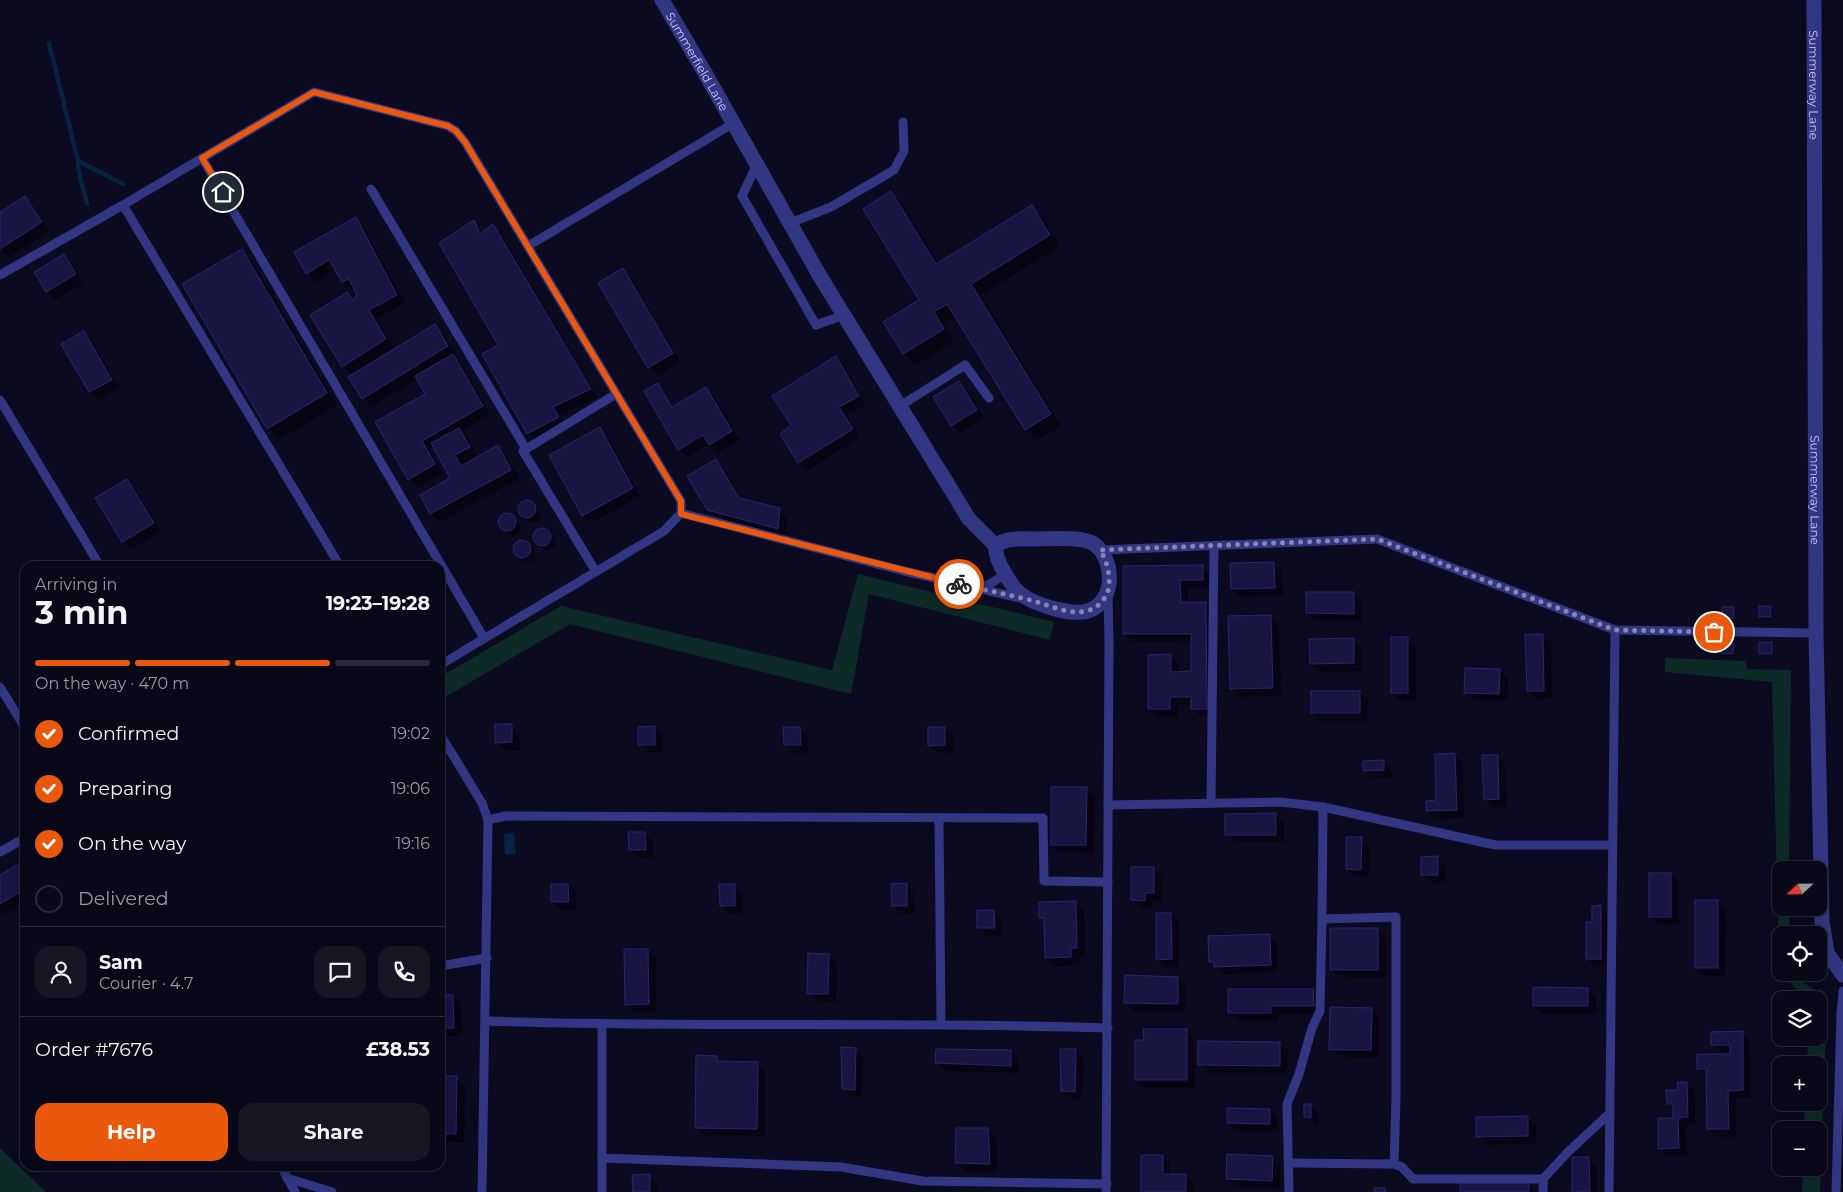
<!DOCTYPE html>
<html lang="en">
<head>
<meta charset="utf-8">
<style>
	:root { --surface:#090818; --page:#171625; --text:#f1f3f6; --muted:#999aa2; --line:#292937; --accent:#ea580c }
	body { margin:0; font-family:Montserrat,sans-serif; background:var(--page); color:var(--text); height:100vh; display:flex; flex-direction:column; font-size:19px; white-space:nowrap }
	* { box-sizing:border-box; margin:0 }
	p { font-size:16px; color:var(--muted) }
	.icon { flex:none; width:28px; height:28px; fill:none; stroke:currentColor; stroke-width:2; stroke-linecap:round; stroke-linejoin:round }
	.map { position:relative; flex:1; overflow:hidden }
	.panel { position:absolute; left:20px; top:561px; width:425px; height:610px; display:flex; flex-direction:column; background:var(--surface); border-radius:15px; box-shadow:0 2px 12px #0003,0 0 0 1px var(--line) }
	.panel>* { flex:none }
	.needle { width:32px; rotate:248deg }
	.fabs { position:absolute; left:1772px; top:861px; display:grid; gap:10px }
	.fabs a { display:grid; place-items:center; width:55px; height:55px; border-radius:10px; background:var(--surface); box-shadow:0 2px 12px #0003,0 0 0 1px var(--line); font-size:25px }
	.pin { position:absolute; display:grid; place-items:center; width:42px; height:42px; color:#fff; margin:-21px; border:2px solid #fff; border-radius:50%; box-shadow:0 1px 5px #0007 }
	.courier { position:absolute; display:grid; place-items:center; width:50px; height:50px; margin:-25px; border:4px solid #ea580c; border-radius:50%; background:#fff; color:#222; box-shadow:0 1px 6px #0007 }
	.head em { font-style:normal; font-weight:700 }
	.head div { display:flex; flex-direction:column-reverse }
	.head { display:flex; align-items:center; justify-content:space-between; height:85px; padding:0 15px }
	h1 { font-size:32px; font-weight:700; line-height:38px }
	.bar { display:grid; grid-template-columns:repeat(4,1fr); gap:8px 5px; align-content:center; height:60px; padding:0 15px }
	.bar i { height:6px; border-radius:4px; background:var(--line) }
	.bar .active { background:var(--accent) }
	.bar p { grid-column:span 4 }
	.line { display:flex; align-items:center; gap:12px; padding:0 15px; border-top:1px solid var(--line) }
	.line div { flex:1 }
	.round { display:grid; place-items:center; flex:none; width:52px; height:52px; border-radius:15px; background:var(--page) }
	ol { padding:0 15px; list-style:none }
	li { display:flex; align-items:center; gap:15px; height:55px }
	li p { margin-inline-start:auto }
	li .icon { padding:5px; border-radius:50%; background:var(--accent); color:#fff; stroke-width:4 }
	li:last-child { color:var(--muted) }
	li i { width:28px; height:28px; border:2px solid var(--line); border-radius:50% }
	.cta { display:flex; gap:10px; margin-top:auto; padding:10px 15px }
	.cta a { flex:1; height:58px; border-radius:15px; background:var(--accent); color:#fff; font-size:20px; font-weight:700; line-height:58px; text-align:center }
	.cta a+a { background:var(--page); color:var(--text) }
	.map>svg:first-child { display:block }
	.green { fill:#0d2a26 }
	.water { fill:#062343 }
	.shadow { fill:#0007 }
	.lines { fill:none; stroke-linecap:round; stroke-linejoin:round }
	.stream { stroke:#062343; stroke-width:4.5 }
	.building { fill:#191543; stroke:#2b2571 }
	.lane { stroke:#313783; stroke-width:9 }
	.street { stroke:#313783; stroke-width:15 }
	.done { stroke:#8786b1; stroke-width:5; stroke-dasharray:0 9 }
	.route { stroke:#ea580c; stroke-width:6 }
	.labels { text-anchor:middle; dominant-baseline:central; stroke-width:4; stroke-linejoin:round; paint-order:stroke }
	.street-label { font-size:12px; fill:#c9c9ff; stroke:#0c0a20 }
</style>
</head>
<body>
<div class="map">
<svg width="1843" height="1192" viewBox="0 0 1843 1192">
	<rect width="100%" height="100%" fill="#0c0a20"/>
	<g class="green">
		<path d="M858,574L1054,622L1050,640L869,594L851,694L570,624L447,696L440,683V677L561,606L832,670Z"/>
		<path d="M1665,658L1745,661L1747,669L1791,670L1789,870H1781V908H1789V935H1781V972L1779,969L1772,682L1665,672Z"/>
		<path d="M1782,973H1795L1807,985L1827,997L1820,1192H1802L1803,1168H1819V1130H1804L1805,1103L1819,1102V1065H1807L1808,1038H1819V1000H1806Z"/>
		<path d="M0,1148L46,1192H0Z"/>
	</g>
	<path class="water" d="M514,833L516,854L505,855L504,834Z"/>
	<g class="shadow">
		<path d="M891,193L902,204L939,264L1032,207L1043,218L1060,246L981,295L1061,426L1037,440L1026,429L956,316L944,324L954,341L915,365L904,354L885,322L920,300Z"/>
		<path d="M25,198L33,206L49,231L9,257L0,248V214Z"/>
		<path d="M355,218L364,227L405,303L376,319L394,348L351,374L343,366L348,294L354,300L359,296L355,288L351,290L343,281L336,269L316,282L307,273L295,252Z"/>
		<path d="M473,222L483,233L493,226L501,234L598,398L560,415L566,425L536,441L528,433L500,346Z"/>
		<path d="M242,251L253,262L337,405L280,439L268,428Z"/>
		<path d="M64,256L72,264L83,283L55,300L47,291L36,272Z"/>
		<path d="M623,270L631,278L680,362L657,376L649,367Z"/>
		<path d="M435,326L443,334L456,354L453,356L461,364L490,415L461,431L467,437L478,457L498,447L506,455L519,479L439,522L431,514L421,495L451,479L434,447L429,449L443,473L418,487L409,479L427,394L418,378L371,407L363,398Z"/>
		<path d="M84,332L92,341L119,388L98,400L90,392L63,344Z"/>
		<path d="M836,357L844,365L866,405L847,415L860,437L807,471L799,462L793,425Z"/>
		<path d="M959,383L967,391L984,418L960,433L952,425Z"/>
		<path d="M658,385L666,393L674,407L706,388L714,396L740,440L718,453L709,444L688,457L679,449Z"/>
		<path d="M599,429L608,437L640,496L591,523L583,515Z"/>
		<path d="M715,460L724,468L742,501L779,509L787,518L786,536L716,518L708,509Z"/>
		<path d="M127,480L135,489L161,531L131,550L123,542L97,499Z"/>
		<path d="M524,501L532,503L538,509L541,516L537,522L530,523L519,511L521,503Z"/>
		<path d="M508,514L517,521L521,529L520,532L513,537L509,536L499,524L501,517Z"/>
		<path d="M544,529L553,536L557,544L553,550L545,551L534,539L537,531Z"/>
		<path d="M519,541L527,542L535,551V559L532,562H524L514,550V547Z"/>
		<path d="M1274,564L1282,572L1283,596L1240,597L1232,589Z"/>
		<path d="M1124,567H1202L1211,575V588H1188V603H1206L1214,611L1215,716H1200L1192,708V705H1178V717H1158L1149,709L1170,656L1179,664V673H1192V641L1133,642L1124,634Z"/>
		<path d="M1354,593L1362,602V621H1316L1307,613Z"/>
		<path d="M1771,607L1773,609V619H1763L1760,617Z"/>
		<path d="M1733,608L1736,610L1735,620H1725L1723,617Z"/>
		<path d="M1271,616L1279,625L1281,696L1239,697L1231,688Z"/>
		<path d="M1542,635L1551,644L1552,698L1536,699L1528,691Z"/>
		<path d="M1407,638L1416,647V701H1401L1392,693Z"/>
		<path d="M1354,640L1362,648V671L1319,672L1311,663Z"/>
		<path d="M1733,644L1735,646V656H1725L1723,653Z"/>
		<path d="M1771,644L1773,646V655H1763L1761,653Z"/>
		<path d="M1499,670L1508,678L1507,701H1474L1466,692Z"/>
		<path d="M1359,692L1368,700L1367,721H1320L1312,712Z"/>
		<path d="M511,725L519,734L520,750H504L496,742Z"/>
		<path d="M654,728L663,736V752H648L639,744Z"/>
		<path d="M800,728L808,736V753H793L785,745Z"/>
		<path d="M945,728L953,737V753H938L929,745Z"/>
		<path d="M1455,755L1463,763L1464,818L1435,819L1427,810L1437,801Z"/>
		<path d="M1497,756L1505,764L1507,807H1493L1485,799Z"/>
		<path d="M1383,761L1392,770V778H1373L1365,770Z"/>
		<path d="M1086,788L1095,797L1094,853L1060,852L1052,844Z"/>
		<path d="M1276,815L1284,823V842H1235L1227,834Z"/>
		<path d="M645,833L653,841V858H638L630,850Z"/>
		<path d="M1362,838L1370,847L1369,877H1355L1347,869Z"/>
		<path d="M1437,858L1446,866V883H1431L1422,874Z"/>
		<path d="M25,862V902L0,916V876Z"/>
		<path d="M1154,869L1162,877V901H1152V908H1141L1132,900Z"/>
		<path d="M1670,874L1679,882V925H1659L1651,917Z"/>
		<path d="M568,885L576,893V910H561L553,902Z"/>
		<path d="M734,885L742,893L743,913L730,914L721,905Z"/>
		<path d="M906,885L914,893L915,913L901,914L893,905Z"/>
		<path d="M1718,901L1726,910L1725,976H1704L1696,968Z"/>
		<path d="M1076,902L1084,911L1085,956H1078L1079,965L1054,966L1046,957L1045,922L1040,918Z"/>
		<path d="M1600,907L1608,915L1609,967H1595L1587,959L1594,924Z"/>
		<path d="M994,911L1002,919V936H987L979,928Z"/>
		<path d="M1171,914L1179,923V967H1165L1157,959Z"/>
		<path d="M1378,930L1386,938V978L1339,977L1331,969Z"/>
		<path d="M1269,936L1278,944V972L1223,974L1211,961Z"/>
		<path d="M647,950L656,959V1012L634,1013L626,1004Z"/>
		<path d="M828,955L837,963L836,1002L816,1001L808,993Z"/>
		<path d="M1178,978L1186,986L1185,1012L1134,1011L1125,1002Z"/>
		<path d="M1587,989L1596,997V1014H1542L1534,1006Z"/>
		<path d="M1313,990L1321,998V1014H1278V1021H1237L1229,1013Z"/>
		<path d="M440,996H453L461,1004L462,1036H440Z"/>
		<path d="M1371,1009L1379,1017V1058L1339,1057L1331,1049Z"/>
		<path d="M1186,1030L1194,1038L1195,1088H1144L1136,1080L1145,1041Z"/>
		<path d="M1742,1032L1750,1041L1751,1098H1736V1137H1717L1708,1129L1707,1076L1698,1068L1732,1055V1052H1721L1713,1044Z"/>
		<path d="M1279,1043L1288,1051L1287,1073H1208L1200,1065Z"/>
		<path d="M855,1049L863,1057L862,1097H852L844,1088Z"/>
		<path d="M1076,1050L1084,1058L1082,1099H1071L1062,1090Z"/>
		<path d="M1010,1051L1019,1060V1073L945,1071L937,1063Z"/>
		<path d="M716,1057L722,1063H757L765,1072V1136L705,1135L696,1127Z"/>
		<path d="M440,1077H456L465,1086L464,1142L440,1141Z"/>
		<path d="M1686,1083L1695,1091V1125H1686L1687,1156L1668,1157L1660,1148L1674,1119V1110L1668,1103Z"/>
		<path d="M1311,1105L1319,1114L1318,1125H1314L1305,1117Z"/>
		<path d="M1270,1110L1278,1119V1132L1236,1131L1228,1122Z"/>
		<path d="M1527,1117L1536,1126V1144L1485,1145L1477,1136Z"/>
		<path d="M987,1129L996,1138L998,1172L965,1171L957,1163Z"/>
		<path d="M1162,1156L1170,1165L1171,1175H1186L1194,1183V1192H1142Z"/>
		<path d="M1273,1157L1281,1166L1280,1189L1236,1187L1228,1178Z"/>
		<path d="M1589,1159L1597,1167V1192H1573Z"/>
		<path d="M649,1176L657,1184V1192H634Z"/>
		<path d="M1529,1185L1536,1192H1462Z"/>
	</g>
	<g class="lines">
		<g class="stream">
			<path d="M49,43L78,161L123,184"/>
			<path d="M78,161V168L87,204"/>
		</g>
	</g>
	<g class="building">
		<path d="M891,191L936,264L1032,205L1050,235L971,284L1051,414L1025,430L947,304L934,312L944,329L903,354L883,322L919,300L863,209Z"/>
		<path d="M25,196L42,222L0,249V212Z"/>
		<path d="M356,217L397,295L369,310L386,339L342,367L310,315L348,292L352,300L357,296L349,279L342,282L329,260L306,274L294,252Z"/>
		<path d="M474,220L480,234L493,224L591,389L553,407L559,417L527,434L482,354L498,345L439,243Z"/>
		<path d="M242,249L327,393L267,429L182,284Z"/>
		<path d="M64,254L76,274L46,292L34,272Z"/>
		<path d="M623,268L673,353L648,368L598,283Z"/>
		<path d="M435,324L448,346L362,399L348,377Z"/>
		<path d="M84,331L112,380L89,392L61,344Z"/>
		<path d="M453,354L483,406L422,441L435,464L408,480L375,422L425,394L415,376Z"/>
		<path d="M836,356L859,396L839,407L853,429L798,463L780,434L791,425L772,396Z"/>
		<path d="M959,381L977,410L951,426L933,397Z"/>
		<path d="M658,383L672,407L706,387L732,431L709,445L703,435L678,450L644,391Z"/>
		<path d="M600,427L633,488L582,516L549,455Z"/>
		<path d="M459,428L470,447L455,455L461,466L498,445L511,470L430,514L420,495L450,478L431,443Z"/>
		<path d="M716,459L739,498L780,508L778,529L707,510L687,476Z"/>
		<path d="M127,479L154,523L122,542L95,498Z"/>
		<circle cx="527" cy="509" r="9"/>
		<circle cx="507" cy="522" r="9"/>
		<circle cx="542" cy="537" r="9"/>
		<circle cx="522" cy="549" r="9"/>
		<path d="M1274,562L1275,588L1231,589L1230,563Z"/>
		<path d="M1203,565V580H1180L1181,602H1206L1207,709H1191V697H1170V709H1148V655L1171,654V672L1191,671V634H1123V566Z"/>
		<path d="M1306,592H1354V614L1306,613Z"/>
		<rect x="1759" y="606" width="12" height="11"/>
		<rect x="1722" y="607" width="12" height="11"/>
		<path d="M1271,615L1273,688L1230,689L1228,616Z"/>
		<path d="M1525,634H1543L1544,691H1527Z"/>
		<rect x="1391" y="637" width="17" height="56"/>
		<path d="M1354,638V663L1310,664L1309,639Z"/>
		<rect x="1759" y="642" width="13" height="12"/>
		<path d="M1721,643H1734L1733,654H1721Z"/>
		<path d="M1465,668L1500,669L1499,694L1464,693Z"/>
		<rect x="1311" y="691" width="49" height="22"/>
		<path d="M495,724H512V742L495,743Z"/>
		<path d="M655,726V745H638V727Z"/>
		<path d="M783,727H800L801,745H784Z"/>
		<path d="M928,727H945V745L928,746Z"/>
		<path d="M1455,753L1457,810L1426,811V801L1436,800L1435,754Z"/>
		<path d="M1482,755H1498L1499,799L1484,800Z"/>
		<path d="M1384,760V770L1363,771V761Z"/>
		<path d="M1051,787H1087L1086,845H1051Z"/>
		<path d="M1276,813V835H1225V814Z"/>
		<path d="M628,832H645L646,850H629Z"/>
		<path d="M1346,837H1362L1361,870L1346,869Z"/>
		<path d="M1438,856V875H1421V857Z"/>
		<path d="M25,860V889L0,904V875Z"/>
		<path d="M1131,867H1154V893H1145V901L1131,900Z"/>
		<rect x="1649" y="873" width="22" height="44"/>
		<path d="M907,883V906H892L891,884Z"/>
		<path d="M551,884H568L569,902H551Z"/>
		<path d="M719,884H735V906H720Z"/>
		<rect x="1695" y="900" width="23" height="68"/>
		<path d="M1076,901L1077,948H1071V957L1045,958L1044,918H1039V902Z"/>
		<path d="M1601,905V959H1586V922H1592V906Z"/>
		<path d="M977,910H994L995,928H977Z"/>
		<path d="M1156,913H1171L1172,959L1156,960Z"/>
		<rect x="1330" y="928" width="48" height="42"/>
		<path d="M1270,934L1271,965L1214,967V962H1209L1208,936Z"/>
		<path d="M624,949H648L649,1004L625,1005Z"/>
		<path d="M808,953L829,954L828,994H807Z"/>
		<path d="M1125,975L1178,977V1004L1124,1003Z"/>
		<path d="M1533,987L1588,988V1006H1533Z"/>
		<path d="M1228,989H1313L1314,1006H1271V1013H1228Z"/>
		<path d="M440,995H453L454,1028H440Z"/>
		<path d="M1330,1007L1372,1008L1371,1050H1329Z"/>
		<path d="M1143,1029H1187V1080H1135V1040H1144Z"/>
		<path d="M1743,1031V1090L1728,1091L1729,1129H1707L1706,1069H1697V1054H1730V1045H1711V1032Z"/>
		<path d="M1198,1041L1280,1042V1066L1198,1065Z"/>
		<path d="M841,1047L856,1048L855,1090L842,1089Z"/>
		<path d="M936,1049L1011,1050V1066L935,1063Z"/>
		<path d="M1060,1049H1076L1075,1092L1061,1091Z"/>
		<path d="M696,1055L717,1056V1061L758,1062L757,1129L695,1128Z"/>
		<path d="M440,1076H457L456,1134H440Z"/>
		<path d="M1677,1082H1687L1688,1117L1678,1118L1679,1148L1658,1149V1118H1673V1104H1667L1666,1090H1678Z"/>
		<path d="M1304,1104H1311V1118L1304,1117Z"/>
		<path d="M1227,1108L1270,1109V1124L1227,1123Z"/>
		<path d="M1528,1116V1136L1476,1137V1117Z"/>
		<path d="M956,1128H988L990,1164L955,1163Z"/>
		<path d="M1227,1154L1273,1156L1272,1181L1226,1179Z"/>
		<path d="M1141,1155H1163V1174H1186V1192H1141Z"/>
		<path d="M1572,1157H1589L1590,1192H1572Z"/>
		<path d="M650,1174V1192H633L632,1175Z"/>
		<rect x="1460" y="1183" width="69" height="9"/>
		<rect x="1374" y="1188" width="11" height="4"/>
	</g>
	<g class="lines">
		<g class="lane">
			<path d="M202,158L484,638"/>
			<path d="M757,164L742,196L816,325L844,315"/>
			<path d="M371,189L526,449"/>
			<path d="M790,223L831,207L894,170L904,151L903,122"/>
			<path d="M528,246L734,123"/>
			<path d="M0,275L123,205"/>
			<path d="M0,400L100,566"/>
			<path d="M900,406L965,365L989,398"/>
			<path d="M681,513L904,571L977,588"/>
			<path d="M1100,550L1377,539L1615,630L1816,633"/>
			<path d="M340,566L123,205L314,92L448,126L456,131L465,142L681,501V513L664,531L440,665"/>
			<path d="M596,572L523,451L616,394"/>
			<path d="M1006,574L988,585L977,588L1024,599"/>
			<path d="M0,687L25,728"/>
			<path d="M440,734L482,803L488,820L482,1192"/>
			<path d="M1211,803L1214,546"/>
			<path d="M1108,805L1281,802L1323,807L1495,845H1612"/>
			<path d="M1323,807L1322,919L1396,917V1098L1394,1164L1402,1167L1413,1179H1543L1568,1152L1610,1113"/>
			<path d="M939,818L941,1024"/>
			<path d="M488,820L505,816L1043,818L1044,881L1108,882"/>
			<path d="M0,852L25,838"/>
			<path d="M440,966L487,958"/>
			<path d="M486,1021C693,1028 900,1021 1108,1028"/>
			<path d="M602,1158L841,1167L923,1181L1107,1184"/>
			<path d="M1289,1163L1394,1164"/>
			<path d="M281,1166L295,1192"/>
			<path d="M287,1178L332,1192"/>
			<path d="M602,1192V1025"/>
			<path d="M1106,1192L1109,642L1108,594"/>
			<path d="M1289,1192L1287,1104L1299,1074L1312,1028L1320,1011L1322,919"/>
			<path d="M1543,1192V1179"/>
			<path d="M1609,1192L1615,630"/>
			<path d="M1836,1192L1841,1013L1843,991"/>
		</g>
		<g class="street">
			<path id="s1" d="M662,0L705,73L821,278L969,519L996,546"/>
			<path id="s2" d="M1814,0L1816,633L1822,921L1827,953L1843,975"/>
			<path d="M1034,539C1047,539 1084,536 1094,544C1115,559 1116,602 1088,611C1072,616 1036,605 1022,595C1011,587 994,559 996,546C1005,537 1021,539 1034,539Z"/>
		</g>
	</g>
	<g class="lines">
		<path class="done" d="M959,584C983,590 1007,594 1030,600C1049,605 1068,615 1087,611C1098,608 1107,598 1109,587C1110,574 1107,561 1100,550L1377,539L1615,630L1714,632"/>
		<path class="route" d="M223,192L202,158L314,92L448,126L456,131L465,142L681,501V514L959,584"/>
	</g>
	<g class="labels">
		<g class="street-label">
			<text stroke="none"><textPath href="#s1" startOffset="71">Summerfield Lane</textPath></text>
			<text stroke="none"><textPath href="#s2" startOffset="85">Summerway Lane</textPath></text>
			<text stroke="none"><textPath href="#s2" startOffset="490">Summerway Lane</textPath></text>
		</g>
	</g>
</svg>
<div class="fabs">
<a><svg class="needle" viewBox="-14 -14 28 28"><path d="M0-13l5 13h-10z" fill="#e53935"/><path d="M0 13l5-13h-10z" fill="#999aa2"/></svg></a>
<a><svg class="icon" aria-label="locate" viewBox="0 0 24 24"><circle cx="12" cy="12" r="6"/><path d="M12 2v4M12 18v4M2 12h4M18 12h4"/></svg></a>
<a><svg class="icon" aria-label="layers" viewBox="0 0 24 24"><path d="M12 4l9 5-9 5-9-5zM3 14l9 5 9-5"/></svg></a>
<a>+</a>
<a>−</a>
</div>
<div class="pin" style="left:1714px;top:632px;background:#ea580c"><svg class="icon" aria-label="bag" viewBox="0 0 24 24"><path d="M5 8h14l-1 12H6zM9 8a3 3 0 0 1 6 0"/></svg></div>
<div class="pin" style="left:223px;top:192px;background:#1f2937"><svg class="icon" aria-label="home" viewBox="0 0 24 24"><path d="M3 11l9-7 9 7M6 9v11h12V9"/></svg></div>
<div class="courier" style="left:959px;top:584px"><svg class="icon" aria-label="bike" viewBox="0 0 24 24"><circle cx="6" cy="16" r="4"/><circle cx="18" cy="16" r="4"/><path d="M6 16l4-8h5l3 8M10 8l3 8H6M13 5h3"/></svg></div>
<section class="panel">
<div class="head"><div><h1>3 min</h1><p>Arriving in</p></div><em>19:23–19:28</em></div>
<div class="bar"><i class="active"></i><i class="active"></i><i class="active"></i><i></i><p>On the way · 470 m</p></div>
<ol>
<li><svg class="icon" aria-label="check" viewBox="0 0 24 24"><path d="M5 12l5 5 9-10"/></svg>Confirmed<p>19:02</p></li>
<li><svg class="icon" aria-label="check" viewBox="0 0 24 24"><path d="M5 12l5 5 9-10"/></svg>Preparing<p>19:06</p></li>
<li><svg class="icon" aria-label="check" viewBox="0 0 24 24"><path d="M5 12l5 5 9-10"/></svg>On the way<p>19:16</p></li>
<li><i></i>Delivered</li>
</ol>
<div class="line" style="height:90px"><a class="round"><svg class="icon" aria-label="person" viewBox="0 0 24 24"><circle cx="12" cy="8" r="4"/><path d="M4 21q1-7 8-7t8 7"/></svg></a><div><b>Sam</b><p>Courier · 4.7</p></div><a class="round"><svg class="icon" aria-label="chat" viewBox="0 0 24 24"><path d="M4 5h16v11H9l-5 4z"/></svg></a><a class="round"><svg class="icon" aria-label="phone" viewBox="0 0 24 24"><path d="M5 4h4l2 5-3 2q2 4 5 5l2-3 5 2v4C11 20 4 13 5 4z"/></svg></a></div>
<div class="line" style="height:65px"><div>Order #7676</div><b>£38.53</b></div>
<div class="cta"><a>Help</a><a>Share</a></div>
</section>
</div>
</body>
</html>
